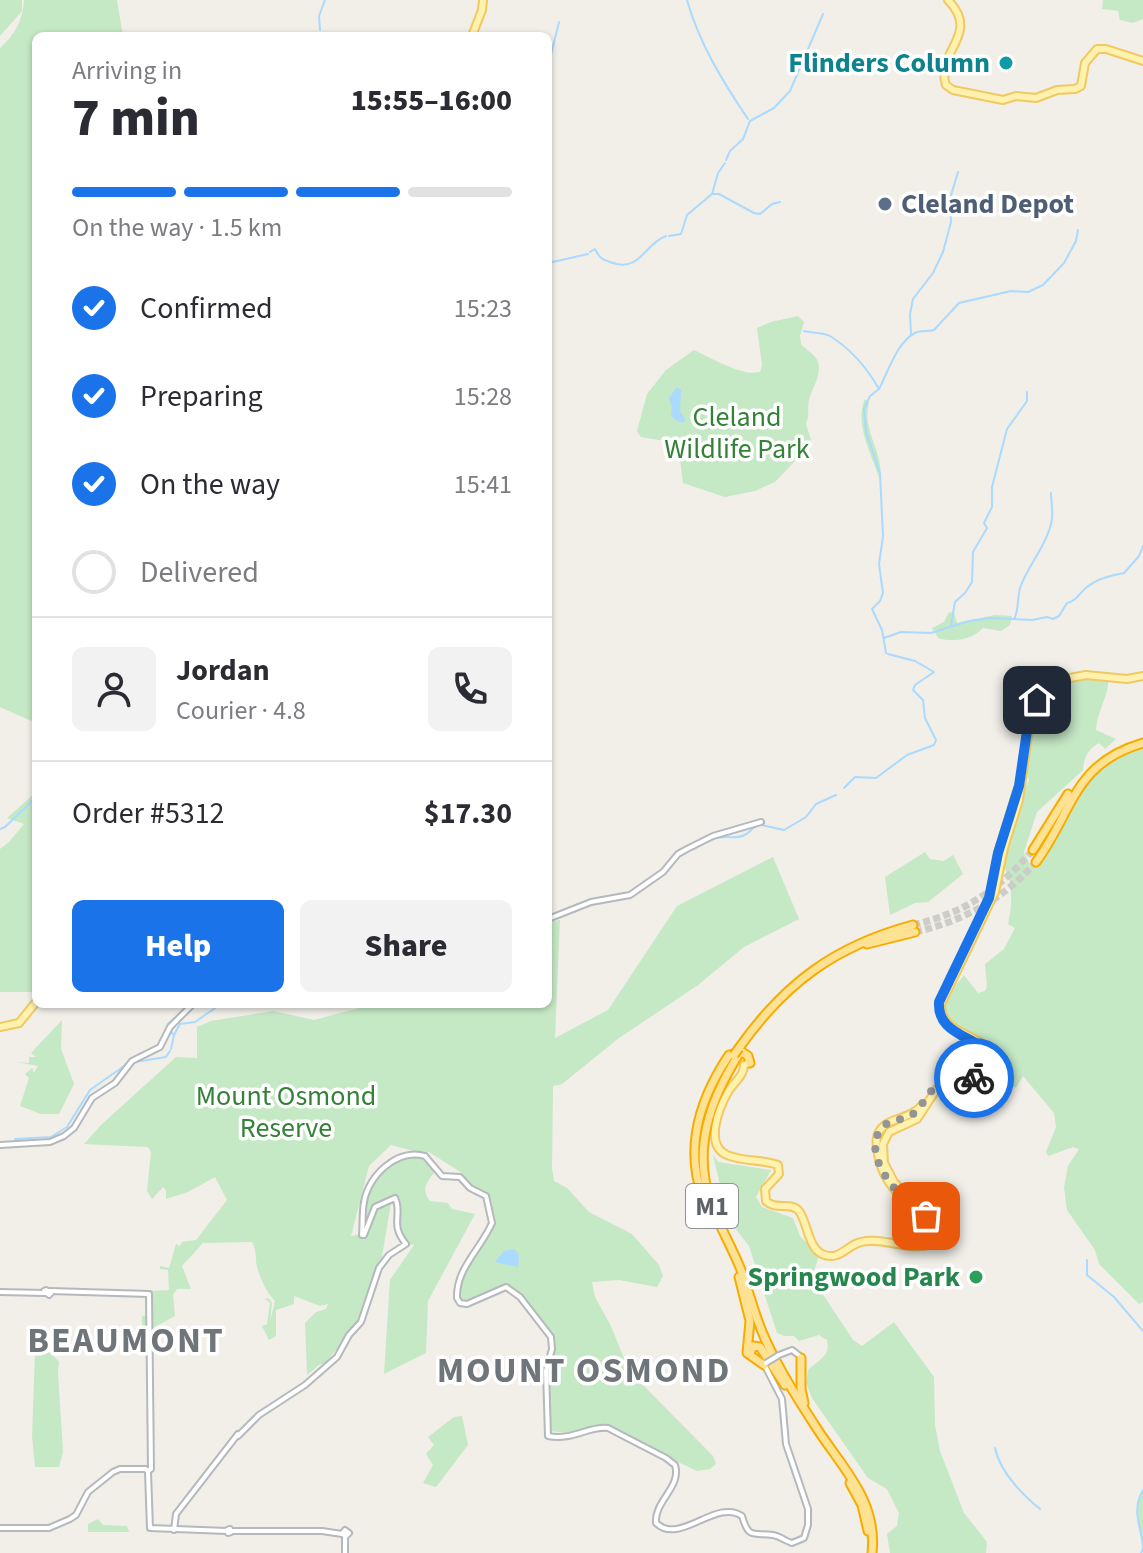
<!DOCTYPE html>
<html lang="en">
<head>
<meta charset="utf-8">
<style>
	:root { --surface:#fff; --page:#f2f2f3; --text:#2b2b33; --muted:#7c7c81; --line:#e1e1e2; --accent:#1a73e8 }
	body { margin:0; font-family:"Source Sans 3",sans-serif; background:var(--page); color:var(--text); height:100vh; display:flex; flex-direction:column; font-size:30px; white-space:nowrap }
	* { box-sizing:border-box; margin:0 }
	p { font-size:26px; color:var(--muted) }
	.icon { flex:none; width:44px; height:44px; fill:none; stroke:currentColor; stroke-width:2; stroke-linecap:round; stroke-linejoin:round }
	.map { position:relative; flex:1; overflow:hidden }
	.drawer { position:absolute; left:32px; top:32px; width:520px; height:976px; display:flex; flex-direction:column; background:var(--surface); border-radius:12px; box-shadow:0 2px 6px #0004 }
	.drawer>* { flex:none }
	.pin { position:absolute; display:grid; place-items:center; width:68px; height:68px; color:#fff; margin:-34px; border-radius:16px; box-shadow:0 4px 12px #0006 }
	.courier { position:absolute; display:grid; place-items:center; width:80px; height:80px; margin:-40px; border:6px solid #1a73e8; border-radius:50%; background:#fff; color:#222; box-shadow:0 2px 10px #0007 }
	.headline em { font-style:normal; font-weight:800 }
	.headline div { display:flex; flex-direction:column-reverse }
	.headline { display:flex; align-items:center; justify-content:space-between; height:136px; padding:0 40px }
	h1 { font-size:52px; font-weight:800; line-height:60px }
	.bar { display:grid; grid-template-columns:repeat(4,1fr); gap:12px 8px; align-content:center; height:96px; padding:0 40px }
	.bar i { height:10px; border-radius:6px; background:var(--line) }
	.bar .selected { background:var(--accent) }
	.bar p { grid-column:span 4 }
	.line { display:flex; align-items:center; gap:20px; padding:0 40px; border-top:2px solid var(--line) }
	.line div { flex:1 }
	.round { display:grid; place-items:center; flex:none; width:84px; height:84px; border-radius:12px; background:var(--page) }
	ol { padding:0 40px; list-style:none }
	li { display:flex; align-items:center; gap:24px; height:88px }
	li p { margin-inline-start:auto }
	li .icon { padding:8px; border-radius:50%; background:var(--accent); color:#fff; stroke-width:4 }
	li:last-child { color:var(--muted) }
	li i { width:44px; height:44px; border:4px solid var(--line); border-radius:50% }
	.cta { display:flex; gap:16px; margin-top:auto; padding:16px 40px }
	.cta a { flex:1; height:92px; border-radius:12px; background:var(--accent); color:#fff; font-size:32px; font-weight:800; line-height:92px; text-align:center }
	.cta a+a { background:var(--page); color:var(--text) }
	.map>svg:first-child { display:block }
	.green { fill:#c5e8c5 }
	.water { fill:#aadaff }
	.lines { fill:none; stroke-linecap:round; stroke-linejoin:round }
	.stream { stroke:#aadaff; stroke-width:2 }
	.highway-tunnel { stroke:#ccccc8; stroke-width:7; stroke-dasharray:7 3.5; stroke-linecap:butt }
	.minor-casing { stroke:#b5b8bc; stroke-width:8 }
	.major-casing { stroke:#f2c960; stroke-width:10 }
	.highway-casing { stroke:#f9ab00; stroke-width:11 }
	.minor { stroke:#fff; stroke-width:4 }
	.major { stroke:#fff2af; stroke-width:6 }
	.highway { stroke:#fde293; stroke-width:7 }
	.minor-bridge-casing { stroke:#b5b8bc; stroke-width:8; stroke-linecap:butt }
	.highway-bridge-casing { stroke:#f9ab00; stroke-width:11; stroke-linecap:butt }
	.minor-bridge { stroke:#fff; stroke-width:4 }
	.highway-bridge { stroke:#fde293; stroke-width:7 }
	.done { stroke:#929495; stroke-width:8; stroke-dasharray:0 14.4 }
	.route { stroke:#1a73e8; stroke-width:10 }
	.culture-dot { fill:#0f9aa8; stroke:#fff; stroke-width:3 }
	.service-dot { fill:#5c6f8a; stroke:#fff; stroke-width:3 }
	.leisure-dot { fill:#2e9e5b; stroke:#fff; stroke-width:3 }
	.labels { text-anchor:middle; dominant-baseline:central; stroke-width:7; stroke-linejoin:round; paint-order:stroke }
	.shield { fill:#fff; stroke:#8f9295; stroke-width:2 }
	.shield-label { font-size:26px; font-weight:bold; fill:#5f6368 }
	.culture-label { font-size:28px; font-weight:bold; fill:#0d838f; stroke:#fff; text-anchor:end }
	.service-label { font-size:28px; font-weight:bold; fill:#4e5e75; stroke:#fff; text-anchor:start }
	.park-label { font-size:28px; fill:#348238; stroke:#fff }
	.leisure-label { font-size:28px; font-weight:bold; fill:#27864d; stroke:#fff; text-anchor:end }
	.district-label { font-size:36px; font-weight:bold; letter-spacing:2px; fill:#70757a; stroke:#fff }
</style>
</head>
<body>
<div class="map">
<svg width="1143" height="1553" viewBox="0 0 1143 1553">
	<rect width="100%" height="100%" fill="#f1efe8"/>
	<g class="green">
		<path d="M0,0H22V11L0,36Z"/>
		<path d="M24,0H117L123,36H36V723L0,707V48C15,35 23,20 24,0Z"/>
		<path d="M1103,0H1143V19L1133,23L1120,20L1118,11L1102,9Z"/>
		<path d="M798,316L804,322L800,336L801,344C806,350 816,355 818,362C822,375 812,388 809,400C807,410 810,413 806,424L812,443L775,482L755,491L725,497L683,483L679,452L665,441L641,437L637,431L647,394L666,370L694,350C711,358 743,377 760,372L762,365L757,328L771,322Z"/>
		<path d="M865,399L869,403C861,430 885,454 880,480C872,455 854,424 865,399Z"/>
		<path d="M949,612L954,613L957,623L995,615L1012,616L1010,625L1001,631L983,628C970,641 956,641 939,639L932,628L944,622Z"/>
		<path d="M1075,677H1108C1110,696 1097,709 1096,730L1116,739L1105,749L1099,743C1087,750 1084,757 1083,770L1037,812L1024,852L1030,865H1037C1059,845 1062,819 1076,793C1089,770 1118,755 1143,748V1302L1139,1304L1099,1264L1095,1250L1067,1210L1064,1187L1068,1166L1079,1149L1073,1147L1048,1156L1046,1152L1056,1127L1054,1113L1023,1076L1016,1088L1011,1085L1014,1078L1011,1075L1009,1077L995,1060L990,1047L947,1020C942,1001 952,990 964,975L978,993L985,991L987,986L985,964L1004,949L1015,928L1008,924C1012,907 1014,881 1003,866L1014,818L1021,807L1022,796L1029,780C1020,762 1030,707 1046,693C1054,687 1066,682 1075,677Z"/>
		<path d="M36,792V992H0V849L9,842L24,824L7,818Z"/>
		<path d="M925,852L930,859L944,861L953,855L963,874L928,902L915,903L890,915L885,877Z"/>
		<path d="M773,857L799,919L744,947L698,985L619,1038L562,1084L553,1086L552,1168L554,1181L567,1188L589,1212L632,1234L659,1265L663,1276L657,1287L619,1280L592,1282L595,1297L611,1326L623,1356L647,1389L713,1456L716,1464L710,1469L697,1471L603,1426L566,1433L550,1431C546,1411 544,1389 547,1369C548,1359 554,1349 551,1338C546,1323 519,1296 506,1287L472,1303L459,1302V1280L493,1219L486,1196L479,1193L462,1173L429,1152L425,1154L391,1145L369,1166L351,1236L361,1234C365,1189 372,1159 422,1155L436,1170C428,1181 420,1189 430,1201L448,1203L452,1209L475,1214L428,1301L426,1353L384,1374L390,1280L414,1245L406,1244L400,1237L398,1202L392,1198C384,1239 381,1283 362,1321C353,1338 334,1347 327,1363L319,1365L307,1375L305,1323L316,1312L326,1309L328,1304L320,1306L294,1296V1304L276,1310V1336L269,1340L262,1326L267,1324L270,1303L265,1299L268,1298L272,1303L270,1322L275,1301C266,1292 261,1280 257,1267C255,1258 257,1250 252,1242L203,1243L182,1266L191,1289H177L173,1295L175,1316L149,1330H142V1316L149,1315V1291L169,1290L168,1270L160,1269V1266L169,1268L176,1244L180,1246L182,1242L196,1240L227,1200L215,1177L188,1192L166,1199V1190L163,1187L152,1199L147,1191L151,1152L148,1147L84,1144L101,1125L176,1057L197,1058V1027L211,1021L273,1011L314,1020L374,1004H548V922L560,920L555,1038L608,1010L677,906Z"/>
		<path d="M62,1020L61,1049L74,1084L59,1114H41L20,1106L29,1078L25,1074L32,1068L34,1073L38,1066L17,1062L29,1063V1057H36L31,1053Z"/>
		<path d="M713,1155L718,1162L771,1170L756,1197L762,1207L793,1218L800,1236L819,1255L812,1278L853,1340L862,1346L894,1322L934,1377L935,1425L940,1451L964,1513L987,1542L986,1553H890L887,1534L897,1526L899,1513L887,1489L868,1478L812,1398L806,1383L808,1370C819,1360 831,1356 827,1340L819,1335L799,1341L794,1336H784L777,1333L749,1246L728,1219Z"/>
		<path d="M35,1352L51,1353L59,1362L58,1373L63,1452L59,1467H35L32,1436Z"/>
		<path d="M462,1416L468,1445L436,1487L423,1483L433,1465L426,1454L434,1445L428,1437L454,1417Z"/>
		<path d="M1143,1490V1547C1141,1525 1131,1511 1143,1490Z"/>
		<path d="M98,1519L103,1525L127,1526L129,1532H88V1524Z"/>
	</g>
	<g class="water">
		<path d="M677,387L681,390L680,411L685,419L684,423L675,420L671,415L672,408L669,398Z"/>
		<path d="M515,1249L519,1256L518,1267L495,1262L504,1251Z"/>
	</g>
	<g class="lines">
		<g class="stream">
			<path d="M687,0C699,43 723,82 748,119"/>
			<path d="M320,30L319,16L325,0"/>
			<path d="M548,67L559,22"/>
			<path d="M548,154V157"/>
			<path d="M726,160L730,151L743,139L750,121L774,108L790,91L823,14"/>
			<path d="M712,194H719L754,213L760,214L772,204L780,202"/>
			<path d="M669,236L681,234L687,215L712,194L718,173L725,163"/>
			<path d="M590,252L595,249C599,257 602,260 610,262C640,274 645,243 666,236"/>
			<path d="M548,263L588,254"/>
			<path d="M804,331C812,333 822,332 830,336C851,349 867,368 879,389L870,396L864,409L866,432L880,473L883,536L879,564L883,593L880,601L872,609L882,630L886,653"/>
			<path d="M911,334L910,314L913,299L933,273L943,252L951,222L950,199L958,172"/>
			<path d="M879,389C888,372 897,342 915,333C921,330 928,332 934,330L959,303L1011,291L1028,292L1043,285L1064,263L1076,241L1078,230"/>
			<path d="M1014,619C1019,611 1017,598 1020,588C1028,565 1048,544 1052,519C1053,510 1051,501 1051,493"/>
			<path d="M951,625L955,602L965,593L972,582L973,552L987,528L984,523L992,507V487L1007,429L1027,401V392"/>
			<path d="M884,638L901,632L931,633L969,621L991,618L1032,620L1047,617L1053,619L1059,616L1067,603C1077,601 1079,593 1087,587C1098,578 1112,575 1124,573L1139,556L1143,546"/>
			<path d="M844,788L855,777L876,778L907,755L934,745L936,740L925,718L923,700L913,690L915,685L934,672L915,661L888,654"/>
			<path d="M0,829L5,827L36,797"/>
			<path d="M711,839C736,833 739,845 757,824L784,830L806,817L816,804L836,795"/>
			<path d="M613,900L628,898L644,888"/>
			<path d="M173,1034L167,1028L168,1024L189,1005"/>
			<path d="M171,1049L174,1035L180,1024L195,1022L221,1004"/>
			<path d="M135,1062L166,1057L170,1051"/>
			<path d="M15,1139L51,1137L67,1127L90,1090L127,1064"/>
			<path d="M1087,1260V1275L1114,1297L1143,1331"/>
			<path d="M995,1448C1000,1472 1022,1494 1040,1509"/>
			<path d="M1143,1490C1131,1511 1141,1525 1143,1547"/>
			<path d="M1141,1553L1143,1548"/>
		</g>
		<g class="highway-tunnel">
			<path d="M913,925C966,912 997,891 1033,850"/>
			<path d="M915,932C964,921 1003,899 1036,862"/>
		</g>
		<defs>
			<g id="minor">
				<path d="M548,919L591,902L630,895L663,872L678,854L687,849L713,836L761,822"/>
				<path d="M0,1145L50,1142L64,1136L74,1128L92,1098L115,1083L132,1061L160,1047L170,1027L193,1004"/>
				<path d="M44,1291L46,1290L51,1293L49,1295Z"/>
				<path d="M50,1291L149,1294L151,1469L148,1471L145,1469"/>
				<path d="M0,1292L45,1293"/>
				<path d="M779,1355L792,1350L801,1357"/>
				<path d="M238,1436L259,1415L305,1385L337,1357L349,1335L361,1322L379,1268L389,1255L406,1244C389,1224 403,1214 395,1198L375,1207L364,1235H362C363,1224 362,1213 364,1202C368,1176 397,1148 425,1156L442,1176L460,1177L470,1188L486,1196L492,1223C481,1249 456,1268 457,1298L460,1303L467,1304L506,1287L520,1297L551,1337L552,1349L546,1371L548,1436C572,1441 588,1426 608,1428L666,1458L675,1465C682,1487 654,1501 656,1523C680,1546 716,1498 742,1516C749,1540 753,1532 773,1535C779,1536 786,1541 792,1543L804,1538L808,1525V1509L786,1444L782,1399L764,1364"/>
				<path d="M148,1472L150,1528L227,1531"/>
				<path d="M0,1528H49L70,1519L76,1515L88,1492L113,1472L120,1469H145"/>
				<path d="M230,1529L231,1532L228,1533L227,1530Z"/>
				<path d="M174,1530L176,1514L238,1434"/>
				<path d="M231,1531H322L342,1534L345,1530L349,1533L346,1536L342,1534"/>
				<path d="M345,1553V1536"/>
			</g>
			<g id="major">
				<path d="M948,0C982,35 934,52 946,85L953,90L1003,100L1016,96L1036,98L1057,90L1075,89L1081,86L1085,63L1097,49H1106L1143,61"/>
				<path d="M472,36L482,10L483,0"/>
				<path d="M993,885L998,853L1018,788"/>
				<path d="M0,1027L19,1023L36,1002"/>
				<path d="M750,1063L744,1065C744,1076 734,1082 728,1092C719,1108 704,1145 727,1155C743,1162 762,1159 778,1165L779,1174L765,1189L766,1201C776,1211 791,1201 799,1211C808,1224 808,1247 822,1254C839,1262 847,1245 861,1242C886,1236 917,1256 940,1240L944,1232L942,1223L915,1203L894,1182L884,1163L883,1144L889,1132L917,1119L936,1090L946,1085L980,1079L988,1074L993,1064C992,1031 940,1039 941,1004L995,892L1004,848L1019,800L1029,728L1037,706L1049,690L1070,678L1086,675L1127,679L1143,676"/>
				<path d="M922,1105C910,1120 889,1117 880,1130C875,1137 876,1146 878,1154C881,1177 897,1195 915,1209C922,1214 929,1217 935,1224V1236L925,1243"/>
			</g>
			<g id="highway">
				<path d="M1033,850L1068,794"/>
				<path d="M1036,862C1073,812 1073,763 1143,743"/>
				<path d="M867,944L915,932"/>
				<path d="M739,1048C785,983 835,946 913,925"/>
				<path d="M739,1054C710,1100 692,1149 711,1203C719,1226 732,1247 741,1270C749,1291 754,1313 763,1334C776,1365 795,1395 814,1424C840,1466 878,1499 872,1553"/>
				<path d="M711,1215C681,1160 696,1104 729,1055L742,1052L748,1056L750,1063"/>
				<path d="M739,1277L750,1321L747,1353L764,1365"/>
				<path d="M750,1353L753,1346L760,1347L785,1385"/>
				<path d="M801,1358V1389L804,1403"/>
				<path d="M850,1483L862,1505L868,1531"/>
			</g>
		</defs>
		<use href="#minor" class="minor-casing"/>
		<use href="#major" class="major-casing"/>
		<use href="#highway" class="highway-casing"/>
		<use href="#minor" class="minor"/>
		<use href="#major" class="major"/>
		<use href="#highway" class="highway"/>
		<defs>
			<path id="minor-bridge" d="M766,1363L779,1355"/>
			<path id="highway-bridge" d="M734,1055L739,1048"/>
		</defs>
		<use href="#minor-bridge" class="minor-bridge-casing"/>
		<use href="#highway-bridge" class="highway-bridge-casing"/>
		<use href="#minor-bridge" class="minor-bridge"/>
		<use href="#highway-bridge" class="highway-bridge"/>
	</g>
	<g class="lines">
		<path class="done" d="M926,1216C904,1203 861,1160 880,1130C887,1119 903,1121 913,1114C920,1110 923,1101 928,1095C938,1081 958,1081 974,1078"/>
		<path class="route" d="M974,1078C987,1075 994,1066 989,1053C971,1035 937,1033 939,1002L989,898L998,853L1019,786L1028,724L1037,700"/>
	</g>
	<circle class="culture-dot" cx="1006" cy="63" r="8"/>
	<circle class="service-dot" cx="885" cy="204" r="8"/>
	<circle class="leisure-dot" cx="976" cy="1277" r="8"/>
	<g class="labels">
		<rect class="shield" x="686" y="1184" width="52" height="44" rx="6"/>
		<g class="shield-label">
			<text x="712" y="1206">M1</text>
		</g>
		<g class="culture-label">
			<text x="990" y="63">Flinders Column</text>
		</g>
		<g class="service-label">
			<text x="901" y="204">Cleland Depot</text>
		</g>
		<g class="park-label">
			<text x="737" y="417">Cleland<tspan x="737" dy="32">Wildlife Park</tspan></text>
			<text x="286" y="1096">Mount Osmond<tspan x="286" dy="32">Reserve</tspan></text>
		</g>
		<g class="leisure-label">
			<text x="960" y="1277">Springwood Park</text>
		</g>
		<g class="district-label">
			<text x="126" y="1340">BEAUMONT</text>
			<text x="584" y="1370">MOUNT OSMOND</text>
		</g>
	</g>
</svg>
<div class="pin" style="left:926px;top:1216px;background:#ea580c"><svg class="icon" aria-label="bag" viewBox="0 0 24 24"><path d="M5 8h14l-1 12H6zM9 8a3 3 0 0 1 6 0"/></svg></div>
<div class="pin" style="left:1037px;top:700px;background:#1f2937"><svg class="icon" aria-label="home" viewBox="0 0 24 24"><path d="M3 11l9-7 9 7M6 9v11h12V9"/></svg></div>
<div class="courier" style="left:974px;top:1078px"><svg class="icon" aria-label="bike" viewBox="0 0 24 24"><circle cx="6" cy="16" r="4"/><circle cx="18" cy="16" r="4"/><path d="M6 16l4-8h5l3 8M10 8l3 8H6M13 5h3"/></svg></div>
<section class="drawer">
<div class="headline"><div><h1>7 min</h1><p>Arriving in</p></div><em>15:55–16:00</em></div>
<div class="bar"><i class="selected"></i><i class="selected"></i><i class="selected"></i><i></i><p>On the way · 1.5 km</p></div>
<ol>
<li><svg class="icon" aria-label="check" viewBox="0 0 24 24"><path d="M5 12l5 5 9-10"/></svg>Confirmed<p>15:23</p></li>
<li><svg class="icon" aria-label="check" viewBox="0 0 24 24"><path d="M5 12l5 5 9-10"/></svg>Preparing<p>15:28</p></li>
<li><svg class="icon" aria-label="check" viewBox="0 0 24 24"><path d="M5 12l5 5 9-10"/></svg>On the way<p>15:41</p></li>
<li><i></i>Delivered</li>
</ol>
<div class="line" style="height:144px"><a class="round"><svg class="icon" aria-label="person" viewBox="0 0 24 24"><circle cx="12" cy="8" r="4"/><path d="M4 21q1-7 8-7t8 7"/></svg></a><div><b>Jordan</b><p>Courier · 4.8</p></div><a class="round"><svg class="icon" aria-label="phone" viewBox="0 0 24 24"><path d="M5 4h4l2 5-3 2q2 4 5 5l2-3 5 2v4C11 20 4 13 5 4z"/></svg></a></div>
<div class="line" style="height:104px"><div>Order #5312</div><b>$17.30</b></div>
<div class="cta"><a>Help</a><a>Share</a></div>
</section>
</div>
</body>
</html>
